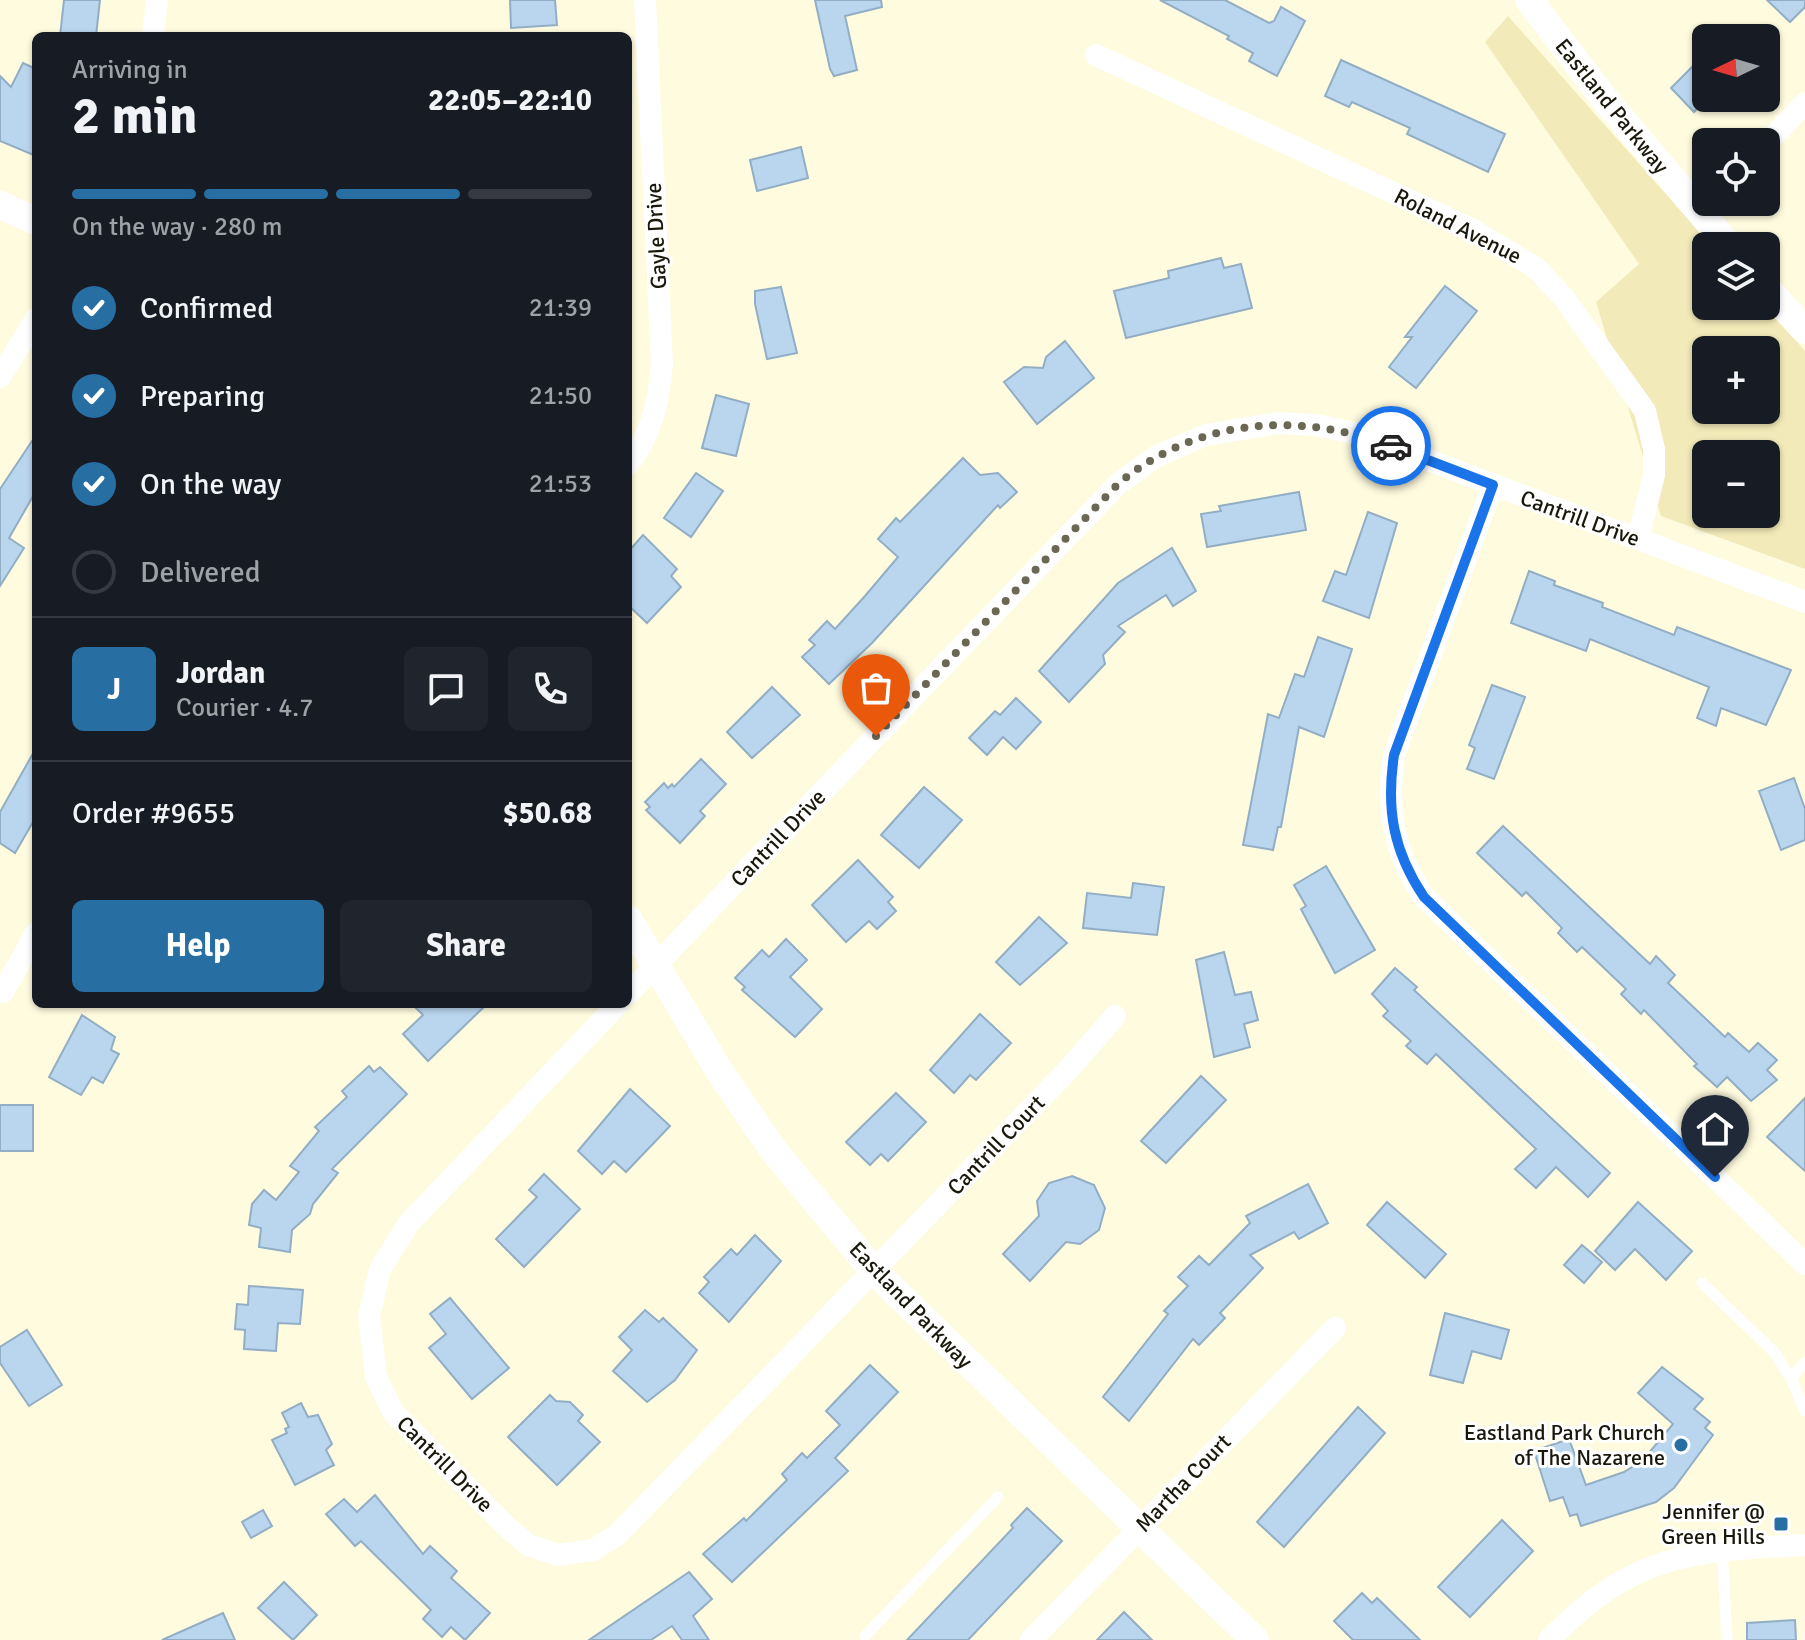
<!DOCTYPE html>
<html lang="en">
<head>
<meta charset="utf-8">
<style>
	:root { --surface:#171b24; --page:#20242c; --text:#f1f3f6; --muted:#9ea1a6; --line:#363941; --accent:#276ea2 }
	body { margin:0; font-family:Signika,sans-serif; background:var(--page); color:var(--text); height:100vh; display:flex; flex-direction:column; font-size:30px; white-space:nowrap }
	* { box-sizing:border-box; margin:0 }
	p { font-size:26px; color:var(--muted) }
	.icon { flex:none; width:44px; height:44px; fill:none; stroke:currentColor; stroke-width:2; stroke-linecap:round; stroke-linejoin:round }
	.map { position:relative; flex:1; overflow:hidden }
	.side { position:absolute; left:32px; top:32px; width:600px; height:976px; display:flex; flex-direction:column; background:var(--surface); border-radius:12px; box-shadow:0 2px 6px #0004 }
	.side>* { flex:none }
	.needle { width:52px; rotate:265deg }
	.buttons { position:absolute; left:1692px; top:24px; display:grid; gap:16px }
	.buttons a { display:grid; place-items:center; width:88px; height:88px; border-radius:12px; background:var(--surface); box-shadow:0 2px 6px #0004; font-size:40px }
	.pin { position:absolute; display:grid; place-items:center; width:68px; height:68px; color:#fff; margin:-82px -34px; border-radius:50% 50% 50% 0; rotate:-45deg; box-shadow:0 0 8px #0007 }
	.pin .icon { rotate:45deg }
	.courier { position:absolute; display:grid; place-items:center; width:80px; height:80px; margin:-40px; border:6px solid #1a73e8; border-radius:50%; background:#fff; color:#222; box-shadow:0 2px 10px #0007 }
	.head em { font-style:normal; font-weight:700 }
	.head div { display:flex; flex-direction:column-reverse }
	.head { display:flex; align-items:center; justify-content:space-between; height:136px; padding:0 40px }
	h1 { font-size:52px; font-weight:700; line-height:60px }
	.bar { display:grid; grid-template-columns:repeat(4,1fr); gap:12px 8px; align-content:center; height:96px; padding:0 40px }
	.bar i { height:10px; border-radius:6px; background:var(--line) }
	.bar .active { background:var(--accent) }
	.bar p { grid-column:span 4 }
	.line { display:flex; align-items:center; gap:20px; padding:0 40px; border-top:2px solid var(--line) }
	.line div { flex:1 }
	.round { display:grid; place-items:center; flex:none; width:84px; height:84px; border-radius:12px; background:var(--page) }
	ol { padding:0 40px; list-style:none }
	li { display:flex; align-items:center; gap:24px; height:88px }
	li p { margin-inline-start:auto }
	li .icon { padding:8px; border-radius:50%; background:var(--accent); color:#fff; stroke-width:4 }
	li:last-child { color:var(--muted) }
	li i { width:44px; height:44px; border:4px solid var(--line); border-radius:50% }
	.cta { display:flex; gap:16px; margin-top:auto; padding:16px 40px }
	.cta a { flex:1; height:92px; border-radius:12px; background:var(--accent); color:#fff; font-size:32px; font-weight:700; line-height:92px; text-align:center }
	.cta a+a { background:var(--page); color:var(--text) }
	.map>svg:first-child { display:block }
	.green { fill:#f2eab9; fill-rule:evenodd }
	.building { fill:#bad6ef; stroke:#92aec5; stroke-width:2 }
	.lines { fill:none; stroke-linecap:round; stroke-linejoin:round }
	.service { stroke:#fff; stroke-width:11 }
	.minor { stroke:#fff; stroke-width:22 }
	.tertiary { stroke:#fff; stroke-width:28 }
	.done { stroke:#6a6755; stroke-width:8; stroke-dasharray:0 14.4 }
	.route { stroke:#1a73e8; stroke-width:10 }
	.poi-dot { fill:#276ea2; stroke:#fff; stroke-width:3 }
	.labels { text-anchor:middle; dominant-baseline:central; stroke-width:6; stroke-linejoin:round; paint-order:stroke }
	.street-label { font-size:22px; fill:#1a180b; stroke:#fff }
	.poi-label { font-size:22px; fill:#1a180b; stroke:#fff; text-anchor:end }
</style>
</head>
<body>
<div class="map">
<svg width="1805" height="1640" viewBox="0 0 1805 1640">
	<rect width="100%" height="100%" fill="#fffbdf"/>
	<path class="green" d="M1508,16L1712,246H1706V306H1765L1805,351V569L1661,516L1596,302L1639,264L1485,42ZM1706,350H1766V410H1706ZM1706,454H1766V514H1706Z"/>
	<g class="building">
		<path d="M64,0H100L96,36H60Z"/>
		<path d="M510,0H555L557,25L511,28Z"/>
		<path d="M815,0H881L882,7L845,16L857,70L834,76L830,69Z"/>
		<path d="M1160,0H1225L1269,23L1274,21L1281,7L1305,21L1277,76L1249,61L1253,53L1227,39L1229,36Z"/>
		<path d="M1767,0H1805V7L1790,22Z"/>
		<path d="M1706,53V100L1694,112L1671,88Z"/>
		<path d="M1341,60L1505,134L1488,172L1407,134L1410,128L1352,102L1349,107L1325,96Z"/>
		<path d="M23,63L36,69V156L0,141V76L11,87Z"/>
		<path d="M801,147L808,178L757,191L750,160Z"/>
		<path d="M1221,258L1224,268L1241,264L1252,308L1126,338L1114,291L1169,278L1168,271Z"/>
		<path d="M1445,286L1477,311L1416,388L1389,367L1412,337H1405Z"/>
		<path d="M781,287L797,353L767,359L755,304V291Z"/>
		<path d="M1065,341L1094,378L1037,424L1004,382L1024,367L1043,368L1046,357Z"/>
		<path d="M716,395L749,404L736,456L702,448Z"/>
		<path d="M36,435V491L9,538L24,548L0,586V489Z"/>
		<path d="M963,458L980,475L998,473L1017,492L1000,508L998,505L872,643L829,684L802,657L815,645L809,640L827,621L835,629L865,596L898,557L878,539L896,518L900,522Z"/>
		<path d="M696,473L723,491L691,537L664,518Z"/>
		<path d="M1299,492L1306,530L1207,547L1201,514L1221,511L1219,506Z"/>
		<path d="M1368,512L1397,523L1369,618L1323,601L1335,571L1346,575Z"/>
		<path d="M643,535L677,569L671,576L681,587L647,623L628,605V552Z"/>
		<path d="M1172,548L1196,591L1173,606L1166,595L1118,626L1125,632L1103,655L1105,664L1069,702L1039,671L1118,583Z"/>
		<path d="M1529,571L1555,581L1554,585L1603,603L1602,607L1674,635L1677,627L1791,670L1766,725L1721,708L1716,726L1697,718L1709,687L1590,639L1586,651L1511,623Z"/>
		<path d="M1318,637L1352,649L1324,737L1299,727L1281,827H1278L1273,850L1243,845L1268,714L1279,718L1295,674L1304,677Z"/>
		<path d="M1492,685L1525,697L1494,779L1467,769L1475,748L1469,745Z"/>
		<path d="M772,687L800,715L752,758L727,732Z"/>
		<path d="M1016,698L1041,722L1016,749L1003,737L987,755L969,738L995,711L1000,715Z"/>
		<path d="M36,748V817L15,853L0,843V812Z"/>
		<path d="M701,759L726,784L700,811L705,816L680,843L646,810L650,807L645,802L664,783L668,788L672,784L674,787Z"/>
		<path d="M1794,778L1805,809V840L1781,850L1759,791Z"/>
		<path d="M924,787L962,820L919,868L881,835Z"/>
		<path d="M1503,826L1650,964L1656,956L1675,975L1668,983L1725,1037L1728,1033L1749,1052L1758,1043L1777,1060L1767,1070L1777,1080L1751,1101L1727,1077L1717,1087L1694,1066L1697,1064L1644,1010L1641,1014L1621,994L1626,989L1582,947L1577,952L1558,933L1562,928L1526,892L1522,896L1477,853Z"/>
		<path d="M858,860L893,897L888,902L896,911L877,929L869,921L846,942L812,905Z"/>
		<path d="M1326,866L1375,950L1335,973L1301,909L1306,906L1294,885Z"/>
		<path d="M1133,883L1164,887L1157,935L1083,928L1087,893L1131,898Z"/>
		<path d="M1039,917L1067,943L1020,985L996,962Z"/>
		<path d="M786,939L807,960L790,977L822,1009L795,1037L742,990L745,987L735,978L762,950L769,957Z"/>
		<path d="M1224,952L1235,995L1251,992L1258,1020L1244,1024L1250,1047L1214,1057L1196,960Z"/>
		<path d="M1395,968L1417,987L1414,990L1610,1173L1588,1197L1556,1167L1536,1188L1515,1169L1536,1149L1436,1054L1427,1064L1406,1046L1411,1041L1383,1016L1388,1011L1372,994Z"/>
		<path d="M412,1004H487L428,1061L403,1034L423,1015Z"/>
		<path d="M980,1014L1011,1043L976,1080L970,1075L954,1093L930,1070Z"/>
		<path d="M82,1015L115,1037L111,1050L119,1054L103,1083L92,1077L81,1095L49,1077Z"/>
		<path d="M369,1066L374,1072L380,1067L407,1094L332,1169L338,1173L313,1204L310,1214L292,1230L290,1252L259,1247L261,1228L249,1225L252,1204L264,1190L276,1200L299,1172L290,1166L319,1131L315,1127L347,1097L342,1091Z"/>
		<path d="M1201,1076L1226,1100L1166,1163L1141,1141Z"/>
		<path d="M630,1089L670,1126L626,1172L614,1161L602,1174L578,1151Z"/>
		<path d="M896,1093L926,1122L888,1161L881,1154L870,1165L846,1142Z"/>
		<path d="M1805,1098V1171L1767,1137Z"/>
		<rect x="0" y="1105" width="33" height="46"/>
		<path d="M544,1174L580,1209L524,1267L496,1239L537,1197L529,1190Z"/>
		<path d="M1072,1176L1094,1185L1105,1208L1099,1230L1080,1244L1066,1242L1030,1281L1003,1254L1039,1216L1037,1201L1049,1183Z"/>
		<path d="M1308,1184L1328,1223L1299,1239L1294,1232L1250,1255L1263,1268L1220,1313L1225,1318L1199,1345L1193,1339L1129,1421L1103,1397L1168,1314L1164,1311L1188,1286L1178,1277L1199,1256L1209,1265L1250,1223L1246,1216Z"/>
		<path d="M1387,1202L1446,1254L1425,1278L1367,1225Z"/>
		<path d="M1638,1202L1692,1251L1666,1280L1635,1249L1615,1270L1595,1251Z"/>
		<path d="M755,1235L781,1261L729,1322L699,1293L709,1282L704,1277L731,1249L737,1255Z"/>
		<path d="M1582,1245L1602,1262L1584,1283L1564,1265Z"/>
		<path d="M249,1286L303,1290L300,1324L278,1323L276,1351L244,1349L245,1330L235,1329L237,1304L248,1305Z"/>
		<path d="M450,1298L509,1368L472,1399L429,1348L446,1334L430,1314Z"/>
		<path d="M645,1310L659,1322L663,1318L697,1350L675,1380L647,1402L613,1371L632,1350L619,1337Z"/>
		<path d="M1445,1313L1509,1330L1501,1359L1472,1351L1463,1383L1430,1375Z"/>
		<path d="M27,1330L62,1385L29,1406L0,1363V1347Z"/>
		<path d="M870,1365L898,1392L835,1458L848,1471L732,1582L703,1554L744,1518L746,1521L787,1480L782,1474L802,1453L807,1458L840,1425L826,1411Z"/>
		<path d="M1662,1367L1703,1399L1694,1409L1710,1422L1705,1428L1713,1435L1674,1488L1656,1502L1581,1526L1577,1514L1570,1516L1563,1497L1550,1501L1534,1451L1569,1439L1586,1485L1624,1472L1643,1460L1673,1424L1638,1393Z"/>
		<path d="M550,1395L556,1401L570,1402L583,1415L578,1421L600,1442L557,1485L508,1437Z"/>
		<path d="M301,1403L308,1417L318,1415L332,1444L326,1450L334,1465L295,1485L272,1440L287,1433L285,1429L289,1427L282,1413Z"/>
		<path d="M1358,1407L1385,1433L1284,1547L1257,1522Z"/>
		<path d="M375,1495L423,1554L430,1546L457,1571L451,1578L490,1613L465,1640L451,1627L442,1637L423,1619L431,1610L361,1541L355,1546L326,1514L344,1499L357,1512Z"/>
		<path d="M1027,1508L1062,1541L968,1640H907L1013,1528L1011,1525Z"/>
		<path d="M263,1510L272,1526L251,1538L242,1522Z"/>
		<path d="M1502,1520L1533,1551L1470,1617L1438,1587Z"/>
		<path d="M689,1572L712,1599L693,1616L709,1640H682L672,1626L651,1640H589Z"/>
		<path d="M284,1582L317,1615L293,1640L258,1608Z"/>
		<path d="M1362,1593L1372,1603L1377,1598L1420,1640H1353L1334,1621Z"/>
		<path d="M1124,1612L1152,1640H1097Z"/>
		<path d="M223,1613L235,1640H162L207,1620Z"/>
		<path d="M1795,1620L1796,1640H1747V1623Z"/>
	</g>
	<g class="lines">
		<g class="service">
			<path d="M1702,1283L1774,1352L1791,1378"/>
			<path d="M1805,1362L1791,1378L1805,1411"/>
			<path d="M1722,1549L1727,1640"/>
			<path d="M865,1636L998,1497"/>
		</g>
		<g class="minor">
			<path d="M153,36L157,0"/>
			<path d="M1096,55L1471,229L1536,268L1564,298L1645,411L1654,449V475L1638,539"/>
			<path d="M1766,144L1805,103"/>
			<path d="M0,377L36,319"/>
			<path d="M628,464C652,436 659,399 662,364L645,0"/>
			<path d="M1493,485L1394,755C1386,809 1393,851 1424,897L1805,1264"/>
			<path d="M3,992L36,933"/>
			<path d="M628,994L1119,483L1157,456L1206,435L1278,423L1315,425L1359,434L1805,602"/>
			<path d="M618,1004L409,1223L380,1269L369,1316L376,1377L393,1412L507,1527L528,1545L558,1555L593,1550L617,1535L1070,1068L1115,1016"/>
			<path d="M1031,1640L1335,1328"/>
			<path d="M1549,1640C1632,1554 1692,1550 1805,1545"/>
		</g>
		<g class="tertiary">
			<path d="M1529,0L1607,102L1729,246"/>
			<path d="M0,205L36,221"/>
			<path d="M1766,288L1805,330"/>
			<path d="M628,919L720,1072L774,1151L873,1270L1255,1640"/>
		</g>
	</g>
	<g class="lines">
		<path class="done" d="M876,736L1119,483C1198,418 1298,411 1391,446"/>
		<path class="route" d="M1391,446L1493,485L1394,755C1386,809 1393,851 1424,897L1715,1177"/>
	</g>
	<g class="poi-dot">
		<circle cx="1681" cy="1445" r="8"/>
		<rect x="1773" y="1516" width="16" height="16" rx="4"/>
	</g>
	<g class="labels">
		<g class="street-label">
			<text transform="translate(1612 106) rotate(51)">Eastland Parkway</text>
			<text transform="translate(1458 226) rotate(27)">Roland Avenue</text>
			<text transform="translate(656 236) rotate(-93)">Gayle Drive</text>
			<text transform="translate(1580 518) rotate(20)">Cantrill Drive</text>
			<text transform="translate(778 838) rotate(-46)">Cantrill Drive</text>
			<text transform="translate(996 1145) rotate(-46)">Cantrill Court</text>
			<text transform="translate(911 1305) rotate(46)">Eastland Parkway</text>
			<text transform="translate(445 1464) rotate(45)">Cantrill Drive</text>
			<text transform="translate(1183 1483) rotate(-46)">Martha Court</text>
		</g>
		<g class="poi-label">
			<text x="1665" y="1432">Eastland Park Church<tspan x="1665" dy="25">of The Nazarene</tspan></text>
			<text x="1765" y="1511">Jennifer @<tspan x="1765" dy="25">Green Hills</tspan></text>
		</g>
	</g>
</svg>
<div class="buttons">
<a><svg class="needle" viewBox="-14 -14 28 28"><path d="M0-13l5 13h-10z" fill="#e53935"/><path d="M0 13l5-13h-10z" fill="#9ea1a6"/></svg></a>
<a><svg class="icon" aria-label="locate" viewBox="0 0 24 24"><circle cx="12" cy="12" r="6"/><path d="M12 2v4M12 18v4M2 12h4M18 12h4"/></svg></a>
<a><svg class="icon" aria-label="layers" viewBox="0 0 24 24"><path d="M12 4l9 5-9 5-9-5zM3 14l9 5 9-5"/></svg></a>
<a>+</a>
<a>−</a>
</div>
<div class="pin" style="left:876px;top:736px;background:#ea580c"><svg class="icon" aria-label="bag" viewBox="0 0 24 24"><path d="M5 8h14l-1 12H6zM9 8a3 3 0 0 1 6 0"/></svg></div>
<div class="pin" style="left:1715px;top:1177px;background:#1f2937"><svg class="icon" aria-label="home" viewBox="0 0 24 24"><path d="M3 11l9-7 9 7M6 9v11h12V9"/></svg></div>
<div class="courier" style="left:1391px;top:446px"><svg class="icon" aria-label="car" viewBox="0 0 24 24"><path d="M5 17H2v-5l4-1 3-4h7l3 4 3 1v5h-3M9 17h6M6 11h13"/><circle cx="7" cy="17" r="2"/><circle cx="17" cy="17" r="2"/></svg></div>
<section class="side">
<div class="head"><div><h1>2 min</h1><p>Arriving in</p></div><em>22:05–22:10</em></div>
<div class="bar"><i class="active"></i><i class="active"></i><i class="active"></i><i></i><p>On the way · 280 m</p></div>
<ol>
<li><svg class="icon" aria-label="check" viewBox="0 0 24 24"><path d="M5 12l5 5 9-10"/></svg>Confirmed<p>21:39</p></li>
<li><svg class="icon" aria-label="check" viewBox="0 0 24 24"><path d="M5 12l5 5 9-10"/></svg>Preparing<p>21:50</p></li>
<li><svg class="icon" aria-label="check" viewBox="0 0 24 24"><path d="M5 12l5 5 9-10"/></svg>On the way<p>21:53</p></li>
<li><i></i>Delivered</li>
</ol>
<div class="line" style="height:144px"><b class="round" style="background:var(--accent);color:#fff">J</b><div><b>Jordan</b><p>Courier · 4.7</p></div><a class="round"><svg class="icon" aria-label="chat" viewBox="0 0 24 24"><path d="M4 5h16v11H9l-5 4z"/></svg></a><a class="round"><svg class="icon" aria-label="phone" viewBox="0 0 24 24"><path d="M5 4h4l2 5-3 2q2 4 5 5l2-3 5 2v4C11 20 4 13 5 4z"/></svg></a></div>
<div class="line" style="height:104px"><div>Order #9655</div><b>$50.68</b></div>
<div class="cta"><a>Help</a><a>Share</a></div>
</section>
</div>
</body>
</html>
